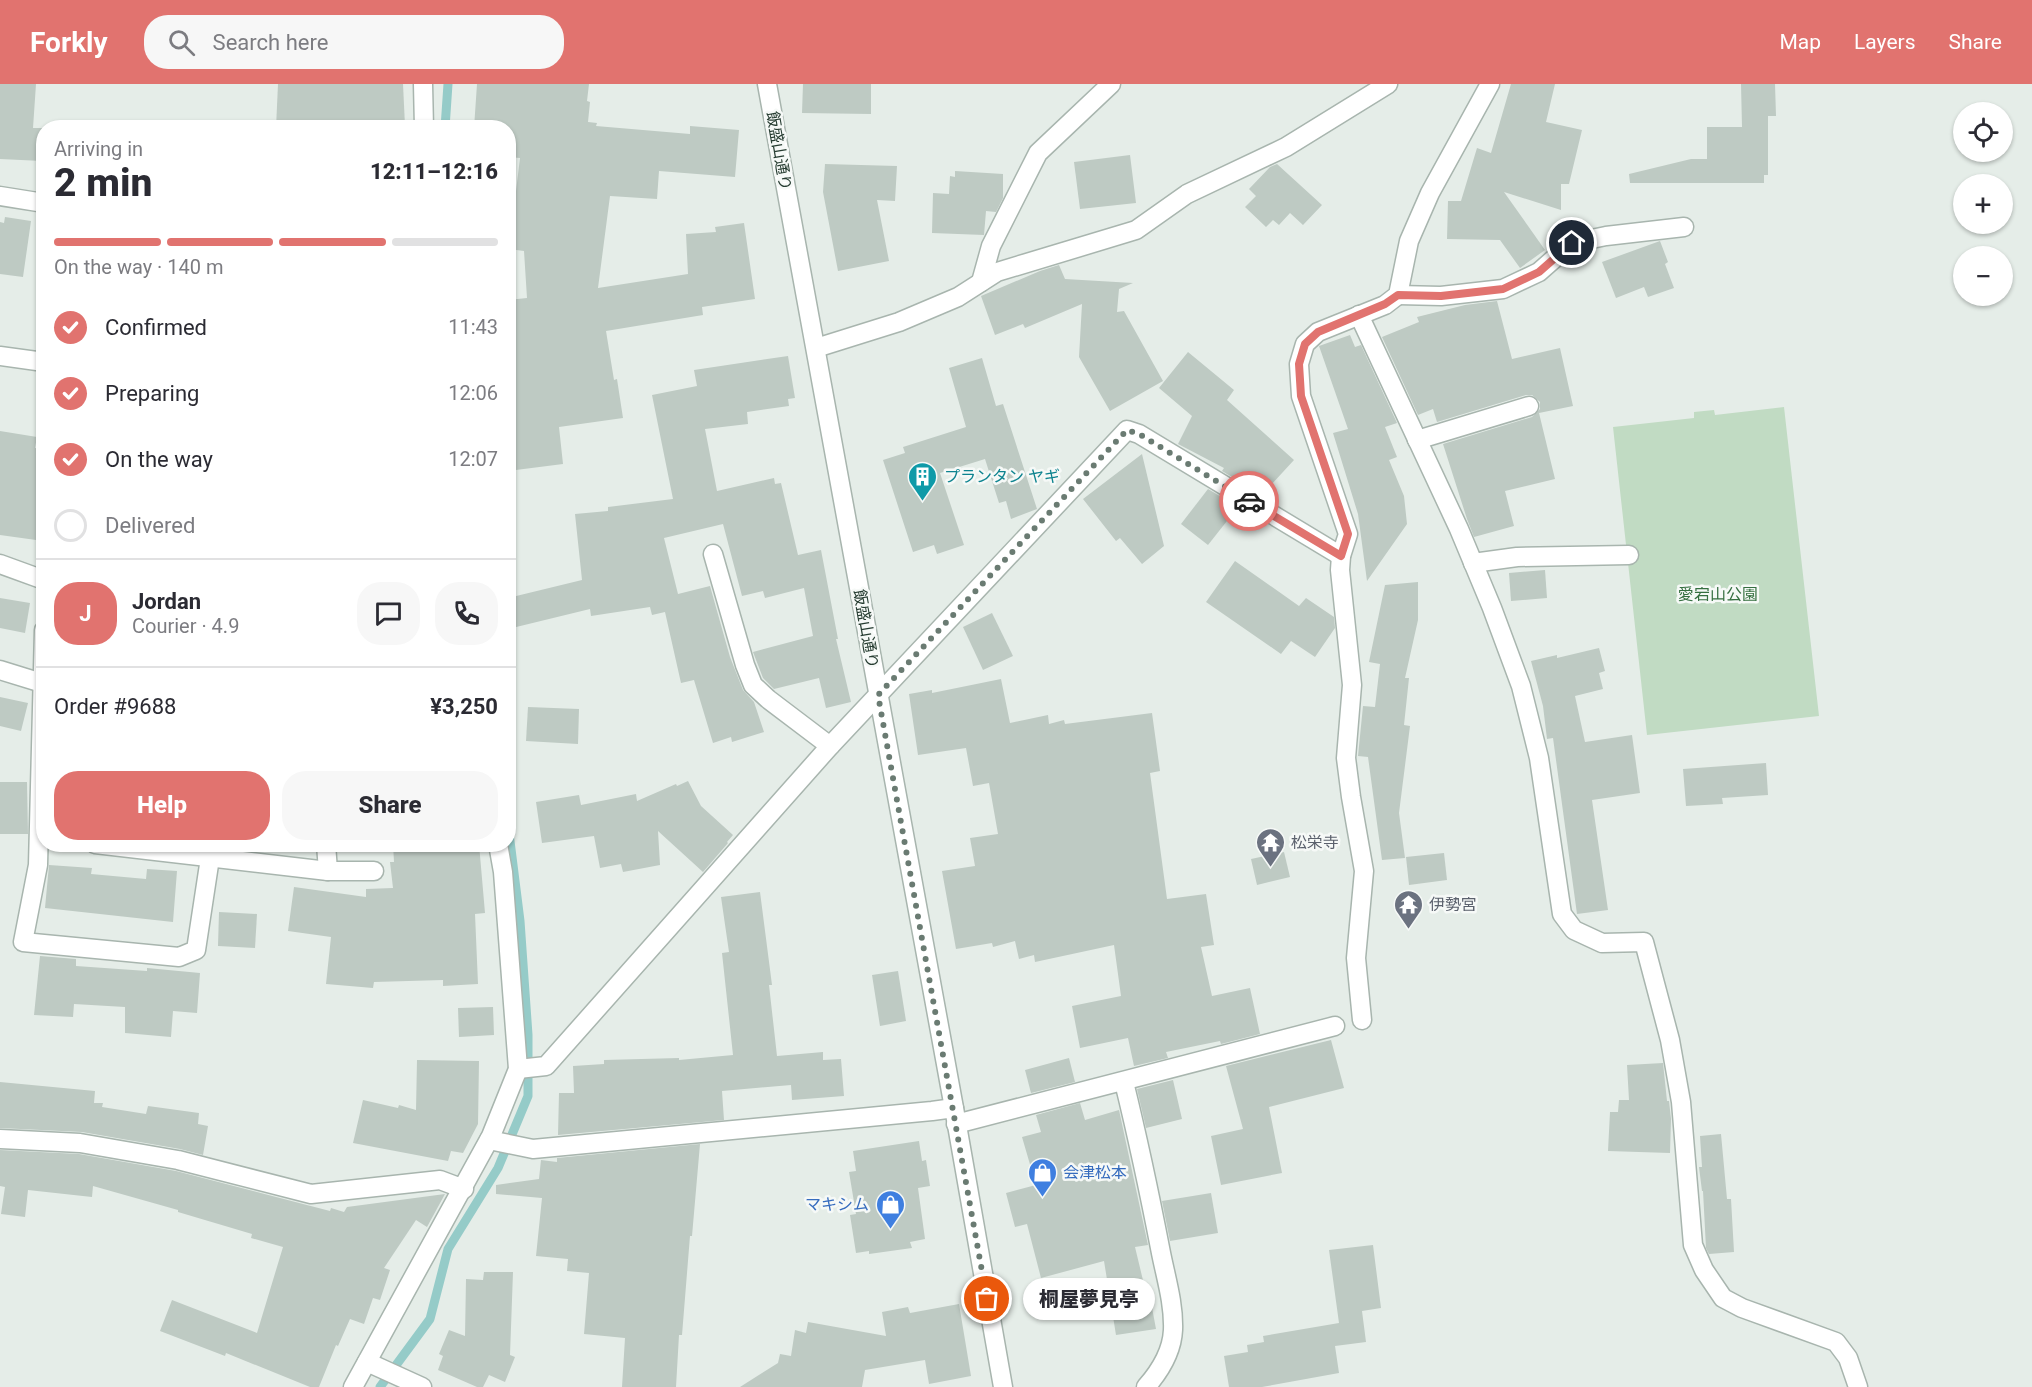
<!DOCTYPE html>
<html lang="en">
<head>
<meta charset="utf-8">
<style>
	:root { --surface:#fff; --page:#f7f7f7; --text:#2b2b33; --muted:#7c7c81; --line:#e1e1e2; --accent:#e1736f }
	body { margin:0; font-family:Roboto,"Noto Sans JP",sans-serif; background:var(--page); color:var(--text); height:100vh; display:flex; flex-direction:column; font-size:22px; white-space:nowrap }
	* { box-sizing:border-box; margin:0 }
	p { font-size:20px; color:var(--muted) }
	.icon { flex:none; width:33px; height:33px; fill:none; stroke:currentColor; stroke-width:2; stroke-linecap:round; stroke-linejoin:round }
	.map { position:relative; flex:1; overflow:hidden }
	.drawer { position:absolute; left:36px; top:36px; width:480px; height:732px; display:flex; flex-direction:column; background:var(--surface); border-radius:24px; box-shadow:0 2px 4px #0004 }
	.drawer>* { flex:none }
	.fabs { position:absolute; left:1953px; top:18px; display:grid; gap:12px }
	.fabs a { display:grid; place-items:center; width:60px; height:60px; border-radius:50%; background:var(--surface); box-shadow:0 2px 4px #0004; font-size:30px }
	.pin { position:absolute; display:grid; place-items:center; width:51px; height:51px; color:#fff; margin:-26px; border:3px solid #fff; border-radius:50%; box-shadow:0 2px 6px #0007 }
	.courier { position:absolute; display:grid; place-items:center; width:60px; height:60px; margin:-30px; border:4px solid #e1736f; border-radius:50%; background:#fff; color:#222; box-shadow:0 2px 8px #0007 }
	.bubble { position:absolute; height:42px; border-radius:21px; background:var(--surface); box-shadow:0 2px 4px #0004; font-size:20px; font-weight:800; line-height:42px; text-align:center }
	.overview em { font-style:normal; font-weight:800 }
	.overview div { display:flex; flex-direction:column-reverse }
	.overview { display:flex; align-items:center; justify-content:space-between; height:102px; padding:0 18px }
	h1 { font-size:39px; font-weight:800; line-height:45px }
	.bar { display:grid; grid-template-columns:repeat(4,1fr); gap:9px 6px; align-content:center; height:72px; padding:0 18px }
	.bar i { height:8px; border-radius:4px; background:var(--line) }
	.bar .current { background:var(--accent) }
	.bar p { grid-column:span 4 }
	.line { display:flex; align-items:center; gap:15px; padding:0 18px; border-top:2px solid var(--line) }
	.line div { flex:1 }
	.round { display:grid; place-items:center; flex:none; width:63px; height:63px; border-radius:24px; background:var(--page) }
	ol { padding:0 18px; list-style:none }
	li { display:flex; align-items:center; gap:18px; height:66px }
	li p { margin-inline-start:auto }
	li .icon { padding:6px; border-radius:50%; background:var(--accent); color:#fff; stroke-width:4 }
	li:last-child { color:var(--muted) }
	li i { width:33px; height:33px; border:3px solid var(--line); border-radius:50% }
	.action { display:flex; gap:12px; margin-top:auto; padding:12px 18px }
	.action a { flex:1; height:69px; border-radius:24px; background:var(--accent); color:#fff; font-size:24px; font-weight:800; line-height:69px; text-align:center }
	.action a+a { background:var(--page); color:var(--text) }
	header { display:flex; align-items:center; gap:36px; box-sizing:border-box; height:84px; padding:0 30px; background:var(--accent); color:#fff }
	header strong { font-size:28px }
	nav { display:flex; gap:33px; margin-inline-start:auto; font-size:21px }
	.search { width:420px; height:54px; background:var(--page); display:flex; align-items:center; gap:15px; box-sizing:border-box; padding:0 21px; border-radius:24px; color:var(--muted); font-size:22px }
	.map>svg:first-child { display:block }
	.green { fill:#c1dbc3 }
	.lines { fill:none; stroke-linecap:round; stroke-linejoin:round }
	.stream { stroke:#95cbc8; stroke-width:9 }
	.building { fill:#becac3 }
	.minor-casing { stroke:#a8b5ae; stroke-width:21 }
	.minor { stroke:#fff; stroke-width:18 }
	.done { stroke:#6a7b72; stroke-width:6; stroke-dasharray:0 10.8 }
	.route { stroke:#e1736f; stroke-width:8 }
	.labels { text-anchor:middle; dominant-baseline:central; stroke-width:5; stroke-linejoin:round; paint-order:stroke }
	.street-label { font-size:16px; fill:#273d32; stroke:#f6f9f7 }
	.culture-label { font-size:16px; fill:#0d838f; stroke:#f6f9f7; text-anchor:start }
	.park-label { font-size:16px; fill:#356f40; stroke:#f6f9f7 }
	.worship-label { font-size:16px; fill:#5b616d; stroke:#f6f9f7; text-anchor:start }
	.shop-label { font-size:16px; fill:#366cbe; stroke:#f6f9f7; text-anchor:start }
</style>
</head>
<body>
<header>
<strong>Forkly</strong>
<div class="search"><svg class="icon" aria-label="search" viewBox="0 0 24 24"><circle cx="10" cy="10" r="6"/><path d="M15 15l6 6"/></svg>Search here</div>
<nav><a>Map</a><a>Layers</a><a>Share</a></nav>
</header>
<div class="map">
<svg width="2032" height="1303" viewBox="0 0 2032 1303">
	<rect width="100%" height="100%" fill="#e5ede8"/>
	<path class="green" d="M1784,323L1819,632L1647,651L1613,343L1694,334V328L1714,326L1715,331Z"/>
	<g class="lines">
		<g class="stream">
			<path d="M445,44L448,0"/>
			<path d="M380,1303L430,1235L448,1165L498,1084L528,1012V951L520,837L508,741"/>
		</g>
	</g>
	<g class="building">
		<path d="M0,0H36L33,44H44L42,77L0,75Z"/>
		<path d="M278,0H403L405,42L276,44Z"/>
		<path d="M477,0H589L587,17L590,18L588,38L597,39L596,42L690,50V42L739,46L735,93L659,87L657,115L610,112L598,204L688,190L686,150L716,148L715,143L744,139L755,215L702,223L703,231L606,247L614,296L617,295L623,334L559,343L563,380L508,387V216L527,214L524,167L509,165L520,74L508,73V44H474Z"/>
		<path d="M803,0H871V30L802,29Z"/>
		<path d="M1511,0H1555L1546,38L1582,46L1569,100H1561V126L1504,108L1545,166L1520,184L1500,156L1447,155L1448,117H1461L1477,64L1491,69Z"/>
		<path d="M1741,0H1775L1776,32H1768V91H1764V99H1630L1629,90L1691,75H1707V43H1742Z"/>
		<path d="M1130,71L1136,119L1080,125L1074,78Z"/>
		<path d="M825,80L897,82L895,117L877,116L889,177L838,187L823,108Z"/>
		<path d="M1277,80L1322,121L1303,141L1290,129L1279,141L1273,136L1266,143L1245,123L1256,112L1249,105L1270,83Z"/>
		<path d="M955,87L1003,90V114L996,128L986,127L984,151L932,149L933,109L949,110L950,92L955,93Z"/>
		<path d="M5,133L31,137L23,193L0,190V138L4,139Z"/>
		<path d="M1660,157L1668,178L1665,180L1674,204L1648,213L1644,203L1616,214L1602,178Z"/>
		<path d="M1059,181L1065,195L1133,199L1119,205L1117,228L1124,227L1163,297L1110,327L1079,273L1082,220L1025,244L1023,240L995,251L981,212L1040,187Z"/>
		<path d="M1497,217L1512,275L1560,264L1573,322L1539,329L1555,395L1505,407L1514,442L1474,453L1467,435L1443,360L1532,333L1540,325V318L1532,311H1526L1437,338L1433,325L1418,331L1382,253L1419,238L1417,233L1465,221Z"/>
		<path d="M1350,251L1355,263L1361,261L1397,339L1385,343L1397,373L1389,376L1404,412L1407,440L1367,497L1358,430L1333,349L1348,345L1319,262Z"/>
		<path d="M1188,268L1234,306L1227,316L1294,376L1271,401L1261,393L1252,405L1222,387L1224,384L1178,360L1192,332L1159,304Z"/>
		<path d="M788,272L795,314L788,315L789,322L747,328L748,340L705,345L717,407L774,394L775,400L781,399L798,471L821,466L838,555H836L851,618L826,624L819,594L774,605L763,594L753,568L813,552L804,504L765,514L763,507L742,512L723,440L664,454L678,510L710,502L730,573L743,606L754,618L764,648L732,658L731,653L713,659L694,596L681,599L665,528L652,531L650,523L591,532L590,525L508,545V514L582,496L575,430L608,427V423L673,415L652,311L697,302L694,286Z"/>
		<path d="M982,274L996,322L1003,320L1037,425L1011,435L1006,417L999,419L985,375L940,389L964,461L937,470L934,461L913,468L883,376L905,369L903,363L966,343L949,284Z"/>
		<path d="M0,347L37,353L35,364L44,365V381L37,415H41L36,456L0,451Z"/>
		<path d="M1142,370L1164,462L1142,480L1120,454L1116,457L1083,415Z"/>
		<path d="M1208,405L1238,423L1208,461L1181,440Z"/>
		<path d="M1235,477L1299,522L1306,514L1334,533L1335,544L1315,573L1291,557L1281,570L1206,518Z"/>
		<path d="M1545,486L1547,514L1511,517L1509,489Z"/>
		<path d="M1418,498V536L1405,594H1409L1404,641L1410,642L1399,729L1405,774L1382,776L1368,673L1358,672L1363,622L1375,623L1380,580L1369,578L1385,501Z"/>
		<path d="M0,514L30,519L25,549L0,544Z"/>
		<path d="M992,529L1013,572L983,586L963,543Z"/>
		<path d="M1599,564L1605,587L1599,589L1603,605L1575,612L1585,658L1632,651L1640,709L1592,716L1608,826L1577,830L1553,654L1547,655L1543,622L1531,577L1557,571V574Z"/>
		<path d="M1001,595L1010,639L1048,631L1049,640L1064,636L1065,640L1152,629L1160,687L1150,689L1167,815L1206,810L1214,861L1201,863L1212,912L1250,904L1260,950L1221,960L1220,957L1166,968L1168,974L1134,982L1128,954L1080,964L1072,922L1121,912L1114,861L1035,878L1034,871L1019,875L1015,857L993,863L992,859L956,865L942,787L975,782L970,754L998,750L989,699L973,702L966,664L918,671L909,610L932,606V609Z"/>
		<path d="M0,613L28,619L21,647L0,642Z"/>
		<path d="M528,623L579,625L578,660L526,657Z"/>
		<path d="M1766,679L1768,711L1722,714L1723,720L1686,722L1683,685Z"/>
		<path d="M688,697L701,722L733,751L727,758L728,759L703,788L658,747L660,781L623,788L621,780L600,784L594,752L542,759L536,718L579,711L581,721L636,710L637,717L676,700L677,702Z"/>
		<path d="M0,698H27L28,750H0Z"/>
		<path d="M393,760H479L485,829L475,830L478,900L443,902V896L374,898L373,904L326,900L331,853L288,847L294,803L366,813V805L393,804L390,778H394Z"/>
		<path d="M1284,768L1290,793L1257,801L1251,775Z"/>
		<path d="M1444,769L1447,796L1409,801L1406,773Z"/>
		<path d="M49,781L92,784L91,790L146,795L147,785L177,787L173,838L45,824Z"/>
		<path d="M760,808L772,901H769L777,972L823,968V976L841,975L844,1012L792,1016L791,1001L722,1007L724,1036L558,1051L559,1009H574L573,982L604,980V976L679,974V976L733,971L722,869L729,868L721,813Z"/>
		<path d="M219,828L257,830L255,864L218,862Z"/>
		<path d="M40,872L76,875V882L147,887V884L200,889L197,929L173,927L171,953L125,949V923L74,920L73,933L34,931Z"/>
		<path d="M898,887L906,937L880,942L872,891Z"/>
		<path d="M493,923L494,951L459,953L458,924Z"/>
		<path d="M1331,956L1344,1004L1269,1023L1282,1089L1221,1101L1211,1052L1243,1045L1226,982Z"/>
		<path d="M1069,974L1075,998L1031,1009L1025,986Z"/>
		<path d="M417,976L479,977L478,1040L463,1069L451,1067L448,1077L353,1059L363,1016L398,1024L399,1021L416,1026Z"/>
		<path d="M1663,979L1667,1017H1669L1671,1035L1670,1069L1608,1067L1610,1028H1618L1619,1016H1629L1627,981Z"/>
		<path d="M1173,996L1182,1035L1146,1044L1137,1005Z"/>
		<path d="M0,998L95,1007L94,1019H103L102,1023L146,1030L148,1022L199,1029L198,1040L208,1042L203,1071L180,1065L82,1048L0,1044Z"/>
		<path d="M1080,1019L1085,1036L1119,1026L1148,1161L1135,1163L1147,1213H1150L1156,1245L1116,1251L1104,1177L1041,1194L1027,1140L1015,1143L1006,1109L1036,1101L1022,1053L1041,1048L1036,1031Z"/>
		<path d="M1721,1050L1727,1115H1731L1734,1168L1709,1170L1706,1164L1703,1107H1702L1699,1083H1702L1700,1052Z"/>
		<path d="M919,1057L922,1077L926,1076L930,1102L918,1104L925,1155L910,1158L912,1164L869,1170V1167L856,1169L850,1131L856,1130L849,1088L856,1087L853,1067Z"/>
		<path d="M700,1060L692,1152H690L682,1251H679L676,1303H622L625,1254L584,1250L589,1189L567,1187L568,1175L536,1172L542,1114L496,1110V1101L539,1095L541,1076L557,1078V1074Z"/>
		<path d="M0,1066L79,1070L176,1087L330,1127L331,1124L344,1128L347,1123L445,1110L427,1143L416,1136L384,1184L390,1186L380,1216L373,1214L364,1240L350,1235L338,1262L336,1261L319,1303H310L226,1269L225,1272L160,1247L172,1216L257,1249L283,1163L251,1154L252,1150L178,1128V1126L93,1102L92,1113L28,1106L25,1133L1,1130L5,1103L0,1102Z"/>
		<path d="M1211,1109L1218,1149L1170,1157L1162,1117Z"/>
		<path d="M1373,1161L1381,1224L1362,1227L1366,1258L1335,1262L1339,1289L1262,1303H1229L1224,1272L1248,1268L1247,1261L1264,1258L1263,1252L1339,1239L1329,1166Z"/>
		<path d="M484,1188H513L510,1271L515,1273L505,1298L489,1291L483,1303H477L438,1286L443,1272L439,1270L449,1246L465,1252L466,1195L483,1196Z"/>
		<path d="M959,1220L971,1292L929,1300L925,1276L865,1286L862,1303H740L778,1279L780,1270L791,1272L795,1246L806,1249L808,1238L886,1252L882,1228L908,1223L910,1229Z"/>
	</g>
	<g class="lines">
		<defs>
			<g id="minor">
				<path d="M423,0L424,44"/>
				<path d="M767,0L954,1024L1003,1303"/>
				<path d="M0,112L44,119"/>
				<path d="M981,198L991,162L1038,69L1111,0"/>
				<path d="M1398,211L1441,212L1503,205L1539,188L1572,159L1606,152L1684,143"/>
				<path d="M1359,231L1459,445L1492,524L1521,602L1539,674L1562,830L1574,846L1602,859L1644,858L1670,956L1681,1018L1693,1161L1704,1186L1723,1214L1742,1224L1836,1258L1848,1274L1858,1303"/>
				<path d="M816,264L899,238L958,213L997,188L1136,146L1187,110L1286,63L1388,0"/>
				<path d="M0,272L44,278"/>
				<path d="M1417,356L1529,322"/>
				<path d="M713,470L745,581L753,601L768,615L830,662"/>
				<path d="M1473,479L1517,473L1629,471"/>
				<path d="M0,480L44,496"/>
				<path d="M44,546L38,781L23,858L179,873L196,866L210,774"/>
				<path d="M0,586L42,599"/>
				<path d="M95,760L328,787H374"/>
				<path d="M326,760L328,787"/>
				<path d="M1362,936L1356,874L1364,787L1351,713L1346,674L1352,601L1340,486L1341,472L1348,450L1301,312L1299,280L1305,260L1318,248L1385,221L1398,211L1409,157L1430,109L1490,0"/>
				<path d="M518,985L546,982L830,662L1127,346L1139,350L1341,472"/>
				<path d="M1124,998C1138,1055 1150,1112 1161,1169C1166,1194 1174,1220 1173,1246C1172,1268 1160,1287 1146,1303"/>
				<path d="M956,1040L1335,942"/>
				<path d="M0,1055L80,1059L178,1076L311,1110L440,1096L464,1105"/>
				<path d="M489,1056L533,1065L932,1027L954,1024"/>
				<path d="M367,1278L422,1303"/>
				<path d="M353,1303L491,1052L518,985L503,788L498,760"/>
			</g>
		</defs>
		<use href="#minor" class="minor-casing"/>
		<use href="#minor" class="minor"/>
	</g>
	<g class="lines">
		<path class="done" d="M987,1215L878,611L1127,346L1139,350L1249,417"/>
		<path class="route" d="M1249,417L1341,472L1348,450L1301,312L1299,280L1305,260L1318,248L1385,220L1398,211L1441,212L1503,205L1539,188L1572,159"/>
	</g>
	<defs>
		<symbol id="building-pin" viewBox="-11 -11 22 30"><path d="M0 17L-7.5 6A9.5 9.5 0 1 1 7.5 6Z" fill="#0f9aa8" stroke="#f6f9f7"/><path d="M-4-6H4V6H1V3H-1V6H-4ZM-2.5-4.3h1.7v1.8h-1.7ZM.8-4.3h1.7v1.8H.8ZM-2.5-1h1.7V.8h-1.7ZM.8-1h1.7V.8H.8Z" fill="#fff"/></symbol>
		<symbol id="temple-pin" viewBox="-11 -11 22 30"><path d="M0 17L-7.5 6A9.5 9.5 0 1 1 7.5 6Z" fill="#6b7280" stroke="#f6f9f7"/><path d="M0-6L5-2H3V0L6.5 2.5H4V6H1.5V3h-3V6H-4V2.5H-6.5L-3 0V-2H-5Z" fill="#fff"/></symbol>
		<symbol id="shop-pin" viewBox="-11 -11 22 30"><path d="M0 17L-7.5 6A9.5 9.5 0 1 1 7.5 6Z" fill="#3f7fe0" stroke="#f6f9f7"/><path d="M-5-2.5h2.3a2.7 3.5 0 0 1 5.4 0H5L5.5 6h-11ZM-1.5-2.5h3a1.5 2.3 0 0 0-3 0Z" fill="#fff"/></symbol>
	</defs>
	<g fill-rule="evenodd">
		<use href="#building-pin" x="906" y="376" width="33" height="45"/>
		<use href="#temple-pin" x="1254" y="742" width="33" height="45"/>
		<use href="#temple-pin" x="1392" y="804" width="33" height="45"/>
		<use href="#shop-pin" x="1026" y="1072" width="33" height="45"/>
		<use href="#shop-pin" x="874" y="1104" width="33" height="45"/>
	</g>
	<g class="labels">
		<g class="street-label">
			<text transform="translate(779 67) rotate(80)">飯盛山通り</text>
			<text transform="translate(866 545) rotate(80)">飯盛山通り</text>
		</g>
		<g class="culture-label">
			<text x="944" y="392">プランタン ヤギ</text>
		</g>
		<g class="park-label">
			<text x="1718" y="510">愛宕山公園</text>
		</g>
		<g class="worship-label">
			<text x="1291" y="758">松栄寺</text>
			<text x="1429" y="820">伊勢宮</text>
		</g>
		<g class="shop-label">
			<text x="1063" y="1088">会津松本</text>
			<text x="869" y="1120" text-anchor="end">マキシム</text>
		</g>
	</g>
</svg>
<div class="fabs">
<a><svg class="icon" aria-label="locate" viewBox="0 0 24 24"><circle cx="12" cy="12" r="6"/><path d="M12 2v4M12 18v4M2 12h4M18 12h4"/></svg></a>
<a>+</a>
<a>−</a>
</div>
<div class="pin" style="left:987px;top:1215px;background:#ea580c"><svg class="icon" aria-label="bag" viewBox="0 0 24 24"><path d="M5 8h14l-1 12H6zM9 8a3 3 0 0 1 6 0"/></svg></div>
<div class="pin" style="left:1572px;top:159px;background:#1f2937"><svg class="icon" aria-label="home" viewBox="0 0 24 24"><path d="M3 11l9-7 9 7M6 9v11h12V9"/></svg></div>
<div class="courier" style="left:1249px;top:417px"><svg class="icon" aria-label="car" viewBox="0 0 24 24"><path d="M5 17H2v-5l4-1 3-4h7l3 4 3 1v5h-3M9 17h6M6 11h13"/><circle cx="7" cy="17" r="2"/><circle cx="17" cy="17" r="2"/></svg></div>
<div class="bubble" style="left:1023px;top:1194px;width:132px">桐屋夢見亭</div>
<section class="drawer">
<div class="overview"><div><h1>2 min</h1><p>Arriving in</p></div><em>12:11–12:16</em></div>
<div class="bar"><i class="current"></i><i class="current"></i><i class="current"></i><i></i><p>On the way · 140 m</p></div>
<ol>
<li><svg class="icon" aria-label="check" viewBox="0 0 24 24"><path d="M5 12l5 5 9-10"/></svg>Confirmed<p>11:43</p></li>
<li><svg class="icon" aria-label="check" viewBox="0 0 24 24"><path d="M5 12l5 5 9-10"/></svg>Preparing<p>12:06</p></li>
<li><svg class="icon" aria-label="check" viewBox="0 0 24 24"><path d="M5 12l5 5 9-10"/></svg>On the way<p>12:07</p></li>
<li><i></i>Delivered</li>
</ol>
<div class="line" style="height:108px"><b class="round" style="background:var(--accent);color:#fff">J</b><div><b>Jordan</b><p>Courier · 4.9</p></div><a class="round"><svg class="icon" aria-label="chat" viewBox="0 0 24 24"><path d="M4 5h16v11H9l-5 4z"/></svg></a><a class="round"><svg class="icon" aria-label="phone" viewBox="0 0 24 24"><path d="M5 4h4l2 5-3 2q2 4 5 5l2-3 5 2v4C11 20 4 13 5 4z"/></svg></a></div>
<div class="line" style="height:78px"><div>Order #9688</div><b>¥3,250</b></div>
<div class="action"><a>Help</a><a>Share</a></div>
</section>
</div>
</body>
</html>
